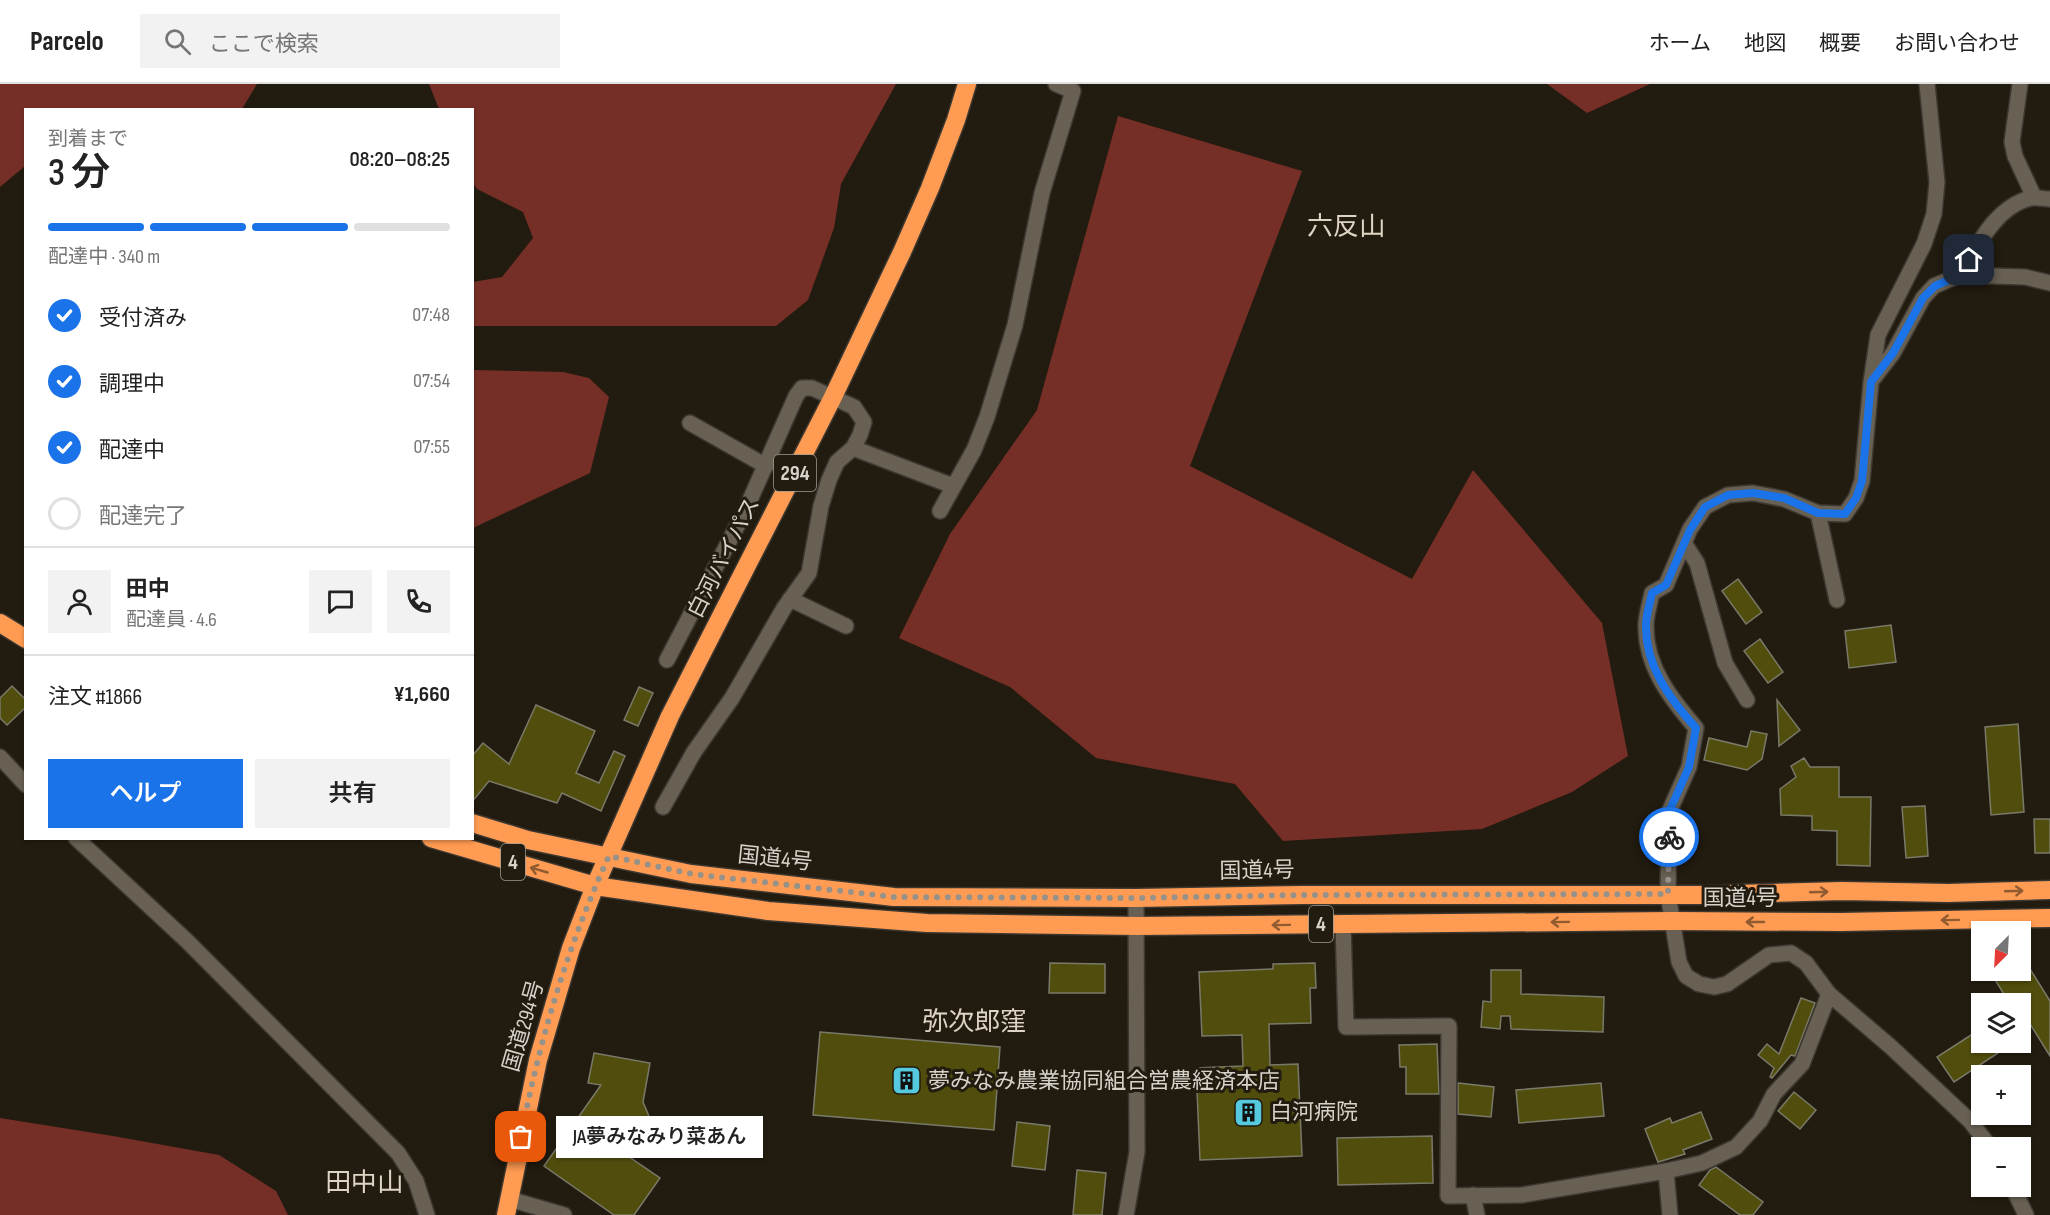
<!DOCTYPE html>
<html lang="ja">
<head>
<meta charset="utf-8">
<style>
	:root { --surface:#fff; --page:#f2f2f2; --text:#222; --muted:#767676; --line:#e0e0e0; --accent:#1a73e8 }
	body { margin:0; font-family:"Sofia Sans Condensed","Noto Sans JP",sans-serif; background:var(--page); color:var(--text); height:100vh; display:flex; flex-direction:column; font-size:22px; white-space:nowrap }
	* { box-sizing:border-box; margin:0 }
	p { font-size:20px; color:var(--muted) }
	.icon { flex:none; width:33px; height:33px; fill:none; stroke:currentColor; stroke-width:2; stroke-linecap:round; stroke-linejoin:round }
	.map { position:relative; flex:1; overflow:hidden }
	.sheet { position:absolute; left:24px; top:24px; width:450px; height:732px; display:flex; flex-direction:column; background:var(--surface); border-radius:0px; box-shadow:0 2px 4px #0004 }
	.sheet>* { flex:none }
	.needle { width:39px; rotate:204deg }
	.buttons { position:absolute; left:1971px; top:837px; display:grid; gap:12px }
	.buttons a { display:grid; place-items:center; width:60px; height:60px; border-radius:0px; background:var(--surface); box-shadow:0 2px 4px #0004; font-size:30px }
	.pin { position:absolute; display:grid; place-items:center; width:51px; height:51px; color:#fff; margin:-26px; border-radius:12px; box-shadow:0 3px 9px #0006 }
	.courier { position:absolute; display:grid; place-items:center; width:60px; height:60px; margin:-30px; border:4px solid #1a73e8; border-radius:50%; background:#fff; color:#222; box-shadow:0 2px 8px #0007 }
	.bubble { position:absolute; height:42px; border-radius:0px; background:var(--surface); box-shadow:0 2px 4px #0004; font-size:20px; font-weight:600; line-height:42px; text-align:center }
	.overview em { font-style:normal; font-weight:600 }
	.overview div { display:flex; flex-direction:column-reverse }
	.overview { display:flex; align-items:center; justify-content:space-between; height:102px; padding:0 24px }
	h1 { font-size:39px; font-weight:600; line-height:45px }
	.bar { display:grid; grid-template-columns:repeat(4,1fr); gap:9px 6px; align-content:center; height:72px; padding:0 24px }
	.bar i { height:8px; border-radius:4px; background:var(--line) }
	.bar .on { background:var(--accent) }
	.bar p { grid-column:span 4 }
	.line { display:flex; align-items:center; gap:15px; padding:0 24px; border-top:2px solid var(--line) }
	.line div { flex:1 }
	.round { display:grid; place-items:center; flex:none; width:63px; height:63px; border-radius:0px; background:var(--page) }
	ol { padding:0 24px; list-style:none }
	li { display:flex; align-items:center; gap:18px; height:66px }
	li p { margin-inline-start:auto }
	li .icon { padding:6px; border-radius:50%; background:var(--accent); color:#fff; stroke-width:4 }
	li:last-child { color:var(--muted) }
	li i { width:33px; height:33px; border:3px solid var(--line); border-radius:50% }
	.button { display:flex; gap:12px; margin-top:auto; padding:12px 24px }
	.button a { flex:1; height:69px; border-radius:0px; background:var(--accent); color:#fff; font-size:24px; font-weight:600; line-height:69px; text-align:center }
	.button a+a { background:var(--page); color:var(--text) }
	header { display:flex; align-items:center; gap:36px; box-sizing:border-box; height:84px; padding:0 30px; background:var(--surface); border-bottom:2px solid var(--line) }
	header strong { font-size:28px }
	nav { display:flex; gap:33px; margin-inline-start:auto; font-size:21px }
	.search { width:420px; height:54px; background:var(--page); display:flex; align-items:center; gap:15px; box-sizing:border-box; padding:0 21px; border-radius:0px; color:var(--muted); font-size:22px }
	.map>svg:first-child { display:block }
	.forest { fill:#762f27 }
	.building { fill:#514e0d; stroke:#797969; stroke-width:1.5 }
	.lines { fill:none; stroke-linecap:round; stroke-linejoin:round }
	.minor-casing { stroke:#3c3730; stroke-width:18 }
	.highway-casing { stroke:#3c3730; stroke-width:21 }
	.minor { stroke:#686052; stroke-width:15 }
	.highway { stroke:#ff9b52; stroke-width:18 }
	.oneway { stroke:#905b30 }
	.done { stroke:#979289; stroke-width:6; stroke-dasharray:0 10.8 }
	.route { stroke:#1a73e8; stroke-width:8 }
	.labels { text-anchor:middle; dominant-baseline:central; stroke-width:6; stroke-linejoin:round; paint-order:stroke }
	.shield { fill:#221b0f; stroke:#a09b92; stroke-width:1.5 }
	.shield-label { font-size:21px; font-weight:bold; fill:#d6d2ca }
	.street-label { font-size:22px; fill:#d6d2ca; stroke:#221b0f }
	.poi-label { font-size:22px; fill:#d6d2ca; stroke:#221b0f; text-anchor:start }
	.quarter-label { font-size:26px; fill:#ded4c4; stroke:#221b0f }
</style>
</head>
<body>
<header>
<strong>Parcelo</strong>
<div class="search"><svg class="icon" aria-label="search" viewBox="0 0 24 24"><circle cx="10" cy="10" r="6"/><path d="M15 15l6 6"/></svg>ここで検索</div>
<nav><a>ホーム</a><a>地図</a><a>概要</a><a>お問い合わせ</a></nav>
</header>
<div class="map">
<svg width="2050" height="1131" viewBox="0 0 2050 1131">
	<rect width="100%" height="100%" fill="#221b0f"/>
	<g class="forest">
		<path d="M0,0H257L242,25L26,26L25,82L0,103Z"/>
		<path d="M429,0H896L841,100L834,144L808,216L776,242H473V198L502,193L533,154L523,128L477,105L473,99L472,26L439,25Z"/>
		<path d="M1547,0H1650L1587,29Z"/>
		<path d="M1118,32L1302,87L1190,382L1412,495L1473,386L1602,539L1628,672L1572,708L1482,745L1283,757L1235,700L1096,674L1010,603L899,554L950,450L1037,326Z"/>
		<path d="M473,286L563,288L589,294L609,313L590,389L473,444Z"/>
		<path d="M0,1034L113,1052L219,1071L276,1107L288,1131H0Z"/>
	</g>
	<g class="building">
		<path d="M1738,495L1762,528L1746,540L1722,507Z"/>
		<path d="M1891,541L1896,578L1849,584L1845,547Z"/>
		<path d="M1760,555L1783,588L1768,599L1744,567Z"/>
		<path d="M12,602L26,616V623L7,641L0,634V614Z"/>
		<path d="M639,603L653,609L638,642L624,636Z"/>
		<path d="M1777,616L1800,646L1779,662Z"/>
		<path d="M536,621L595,647L576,689L599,699L614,667L625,672L601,727L562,709L557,719L489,697L472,718V672L483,659L509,680Z"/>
		<path d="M2018,640L2024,728L1991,731L1985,643Z"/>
		<path d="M1751,647L1767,650L1762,675L1747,686L1704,676L1709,654L1747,663Z"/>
		<path d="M1804,674L1810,683H1839V713H1871L1870,782L1837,781V747L1812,746V732L1781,731L1780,705L1796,693L1791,682Z"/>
		<path d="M1925,722L1928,772L1906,774L1902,723Z"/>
		<path d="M2034,735H2050V769H2035Z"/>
		<path d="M2020,869L2050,917V972L2020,924V920H2010L1989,886H2020Z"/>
		<path d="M1050,879L1105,880V909H1049Z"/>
		<path d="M1315,879L1316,904H1310L1311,939L1269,940L1270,981L1298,980L1302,1072L1200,1076L1196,984L1243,982L1242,951L1202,952L1199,888L1273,885V880Z"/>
		<path d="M1491,886H1521V910L1604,913L1603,948L1511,945L1510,932H1501L1500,945L1481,943L1483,917L1491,918Z"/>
		<path d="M1801,914L1815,919L1795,972L1791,971L1772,994L1770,993L1774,984L1758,971L1767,960L1779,970Z"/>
		<path d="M1982,944V958H1991L1998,969L1954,998L1937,973Z"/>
		<path d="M820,948L1000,963L994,1046L813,1031Z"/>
		<path d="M1437,960L1439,1010H1406V983H1400L1399,961Z"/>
		<path d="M594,969L650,979L643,1018L651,1037L625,1070L660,1094L634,1131H614L544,1082L601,1001L588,999Z"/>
		<path d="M1458,999L1494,1003L1491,1033L1458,1030Z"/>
		<path d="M1601,999L1604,1032L1519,1039L1516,1006Z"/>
		<path d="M1794,1008L1816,1026L1800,1045L1778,1027Z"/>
		<path d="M1701,1028L1712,1055L1683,1066L1685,1070L1658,1078L1645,1045L1670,1034L1672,1039Z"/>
		<path d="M1017,1038L1050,1042L1045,1086L1012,1082Z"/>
		<path d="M1432,1052L1433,1099L1338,1101L1337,1054Z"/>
		<path d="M1716,1083L1763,1118L1753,1131H1740L1699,1101L1710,1086Z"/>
		<path d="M1077,1086L1106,1089L1102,1131H1073Z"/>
	</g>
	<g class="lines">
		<defs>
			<g id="minor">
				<path d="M1927,0L1937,98L1934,130L1924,160L1878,251L1871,298L1862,397L1856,414L1845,430L1818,429L1784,415L1753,409L1728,411L1705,423L1690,445L1666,501L1652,509C1650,519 1646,531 1646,541C1645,582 1671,615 1696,644L1689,683L1669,728L1668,810L1679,878L1686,892L1699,900L1714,903L1727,900L1769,871L1791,869L1806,879L1829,910L1891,963L1970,1037L1991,1064"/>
				<path d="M2020,0L2012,58L2015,72L2034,113"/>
				<path d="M1960,191C1977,162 1996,122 2031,114C2037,113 2044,115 2050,115"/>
				<path d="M1873,295L1893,269L1923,214L1934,202L1960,191L2025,193L2050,199"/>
				<path d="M690,339L766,382"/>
				<path d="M853,364L953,402"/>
				<path d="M940,427L974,366L987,333L1015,241L1042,109L1073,7L1056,0"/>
				<path d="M1818,429L1837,516"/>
				<path d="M1684,459L1697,479L1725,579L1747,616"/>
				<path d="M790,515L846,542"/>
				<path d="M0,673L26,701"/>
				<path d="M663,723L694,668L732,614L784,524L809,489L821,422L829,396L837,378L853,364L860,351L864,338L854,323L812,304H802L796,312L746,425L667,576"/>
				<path d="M76,754L187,857L398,1069L416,1097L427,1131"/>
				<path d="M1343,840L1346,943L1449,942L1448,1112L1522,1111L1666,1087"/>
				<path d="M2012,1102L2026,1131"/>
				<path d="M1473,1111L1477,1131"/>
				<path d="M509,1115L564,1131"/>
				<path d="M1126,1131L1137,1068L1136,814"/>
				<path d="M1670,1131L1666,1087L1702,1079L1736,1063L1760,1037L1774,1010L1802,980L1829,910"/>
			</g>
			<g id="highway">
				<path d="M0,539L26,555"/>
				<path d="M472,739L528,756L691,790L894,813L1136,814L1302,811H1702L1842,807L1948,809L2050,806"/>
				<path d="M431,754L595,802L768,827L927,839L1137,842L1673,837L1841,838L2050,834"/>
				<path d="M506,1131L538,976L571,864L595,802L670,632L833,313L902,168L930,104L956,36L967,0"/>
			</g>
		</defs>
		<use href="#minor" class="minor-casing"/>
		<use href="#highway" class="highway-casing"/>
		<use href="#minor" class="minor"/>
		<use href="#highway" class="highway"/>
	</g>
	<defs><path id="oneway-shaft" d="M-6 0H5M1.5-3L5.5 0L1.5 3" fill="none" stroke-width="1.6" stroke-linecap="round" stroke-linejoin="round" transform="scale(1.5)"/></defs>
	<g class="oneway">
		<use href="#oneway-shaft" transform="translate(539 786) rotate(-164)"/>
		<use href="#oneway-shaft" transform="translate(2014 807) rotate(-2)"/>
		<use href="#oneway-shaft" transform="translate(1819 808) rotate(-2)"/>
		<use href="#oneway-shaft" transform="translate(1950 836) rotate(179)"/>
		<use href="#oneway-shaft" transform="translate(1560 838) rotate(179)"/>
		<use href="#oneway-shaft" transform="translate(1755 838) rotate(-180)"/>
		<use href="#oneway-shaft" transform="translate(1281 841) rotate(179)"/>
	</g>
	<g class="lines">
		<path class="done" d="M521,1053C539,957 568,861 609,772L692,790L894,813L1136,814L1302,811L1668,810L1669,753"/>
		<path class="route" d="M1669,753V728L1689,683L1696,644C1670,615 1645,582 1646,541C1646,531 1650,519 1652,509L1666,501L1690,446L1705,423L1728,411L1753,409L1784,414L1818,429L1845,430L1856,414L1862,397L1871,298L1893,269L1923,214L1935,202L1960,191L1969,176"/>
	</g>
	<defs>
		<symbol id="building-square" viewBox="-11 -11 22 22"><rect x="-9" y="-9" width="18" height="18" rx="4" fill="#55cadf" stroke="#221b0f"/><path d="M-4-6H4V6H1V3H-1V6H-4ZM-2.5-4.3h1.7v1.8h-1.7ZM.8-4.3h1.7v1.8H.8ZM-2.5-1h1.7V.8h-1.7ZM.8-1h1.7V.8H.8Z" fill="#111"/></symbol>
	</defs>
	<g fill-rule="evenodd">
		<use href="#building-square" x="890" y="980" width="33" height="33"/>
		<use href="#building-square" x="1232" y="1012" width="33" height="33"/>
	</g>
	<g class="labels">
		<g class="shield">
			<rect x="774" y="371" width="42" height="36" rx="4.5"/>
			<rect x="501" y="760" width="24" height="36" rx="4.5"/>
			<rect x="1309" y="822" width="24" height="36" rx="4.5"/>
		</g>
		<g class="shield-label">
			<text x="795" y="389">294</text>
			<text x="513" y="778">4</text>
			<text x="1321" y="840">4</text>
		</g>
		<g class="street-label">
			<text transform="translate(724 474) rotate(-63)">白河バイパス</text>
			<text transform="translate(775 775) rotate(6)">国道4号</text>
			<text transform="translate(1257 787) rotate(-1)">国道4号</text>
			<text x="1740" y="814">国道4号</text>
			<text transform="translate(524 942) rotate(-74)">国道294号</text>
		</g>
		<g class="poi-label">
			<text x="928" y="997">夢みなみ農業協同組合営農経済本店</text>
			<text x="1270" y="1028">白河病院</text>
		</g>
		<g class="quarter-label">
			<text x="1346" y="143">六反山</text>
			<text x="974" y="938">弥次郎窪</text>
			<text x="364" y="1099">田中山</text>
		</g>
	</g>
</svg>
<div class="buttons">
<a><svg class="needle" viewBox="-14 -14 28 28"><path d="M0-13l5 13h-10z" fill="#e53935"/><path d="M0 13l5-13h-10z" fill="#767676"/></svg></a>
<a><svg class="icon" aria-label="layers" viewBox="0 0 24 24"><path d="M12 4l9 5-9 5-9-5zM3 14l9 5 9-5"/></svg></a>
<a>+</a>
<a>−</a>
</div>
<div class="pin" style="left:521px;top:1053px;background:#ea580c"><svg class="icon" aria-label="bag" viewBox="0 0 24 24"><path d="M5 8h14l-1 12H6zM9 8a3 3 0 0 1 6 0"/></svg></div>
<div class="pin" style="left:1969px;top:176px;background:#1f2937"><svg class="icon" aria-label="home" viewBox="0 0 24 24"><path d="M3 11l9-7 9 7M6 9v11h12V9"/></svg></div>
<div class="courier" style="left:1669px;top:753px"><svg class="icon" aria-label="bike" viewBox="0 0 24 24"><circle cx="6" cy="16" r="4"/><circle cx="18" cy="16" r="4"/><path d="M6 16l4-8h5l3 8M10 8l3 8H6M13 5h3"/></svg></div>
<div class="bubble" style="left:556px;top:1032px;width:207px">JA夢みなみり菜あん</div>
<section class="sheet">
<div class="overview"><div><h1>3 分</h1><p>到着まで</p></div><em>08:20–08:25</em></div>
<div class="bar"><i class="on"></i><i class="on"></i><i class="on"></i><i></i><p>配達中 · 340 m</p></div>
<ol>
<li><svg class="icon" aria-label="check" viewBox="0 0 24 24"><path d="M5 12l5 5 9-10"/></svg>受付済み<p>07:48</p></li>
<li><svg class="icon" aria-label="check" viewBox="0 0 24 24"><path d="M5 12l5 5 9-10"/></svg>調理中<p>07:54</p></li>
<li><svg class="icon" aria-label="check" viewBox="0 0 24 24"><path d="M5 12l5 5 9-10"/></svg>配達中<p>07:55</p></li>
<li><i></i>配達完了</li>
</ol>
<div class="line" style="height:108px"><a class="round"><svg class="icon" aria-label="person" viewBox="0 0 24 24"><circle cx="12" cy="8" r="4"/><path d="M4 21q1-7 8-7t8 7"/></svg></a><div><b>田中</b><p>配達員 · 4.6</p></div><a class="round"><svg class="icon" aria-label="chat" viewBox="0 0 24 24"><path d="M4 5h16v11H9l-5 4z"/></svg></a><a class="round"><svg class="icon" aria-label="phone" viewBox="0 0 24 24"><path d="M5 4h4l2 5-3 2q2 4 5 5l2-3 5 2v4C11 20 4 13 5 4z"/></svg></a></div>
<div class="line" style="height:78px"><div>注文 #1866</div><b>¥1,660</b></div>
<div class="button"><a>ヘルプ</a><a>共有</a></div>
</section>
</div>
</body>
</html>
